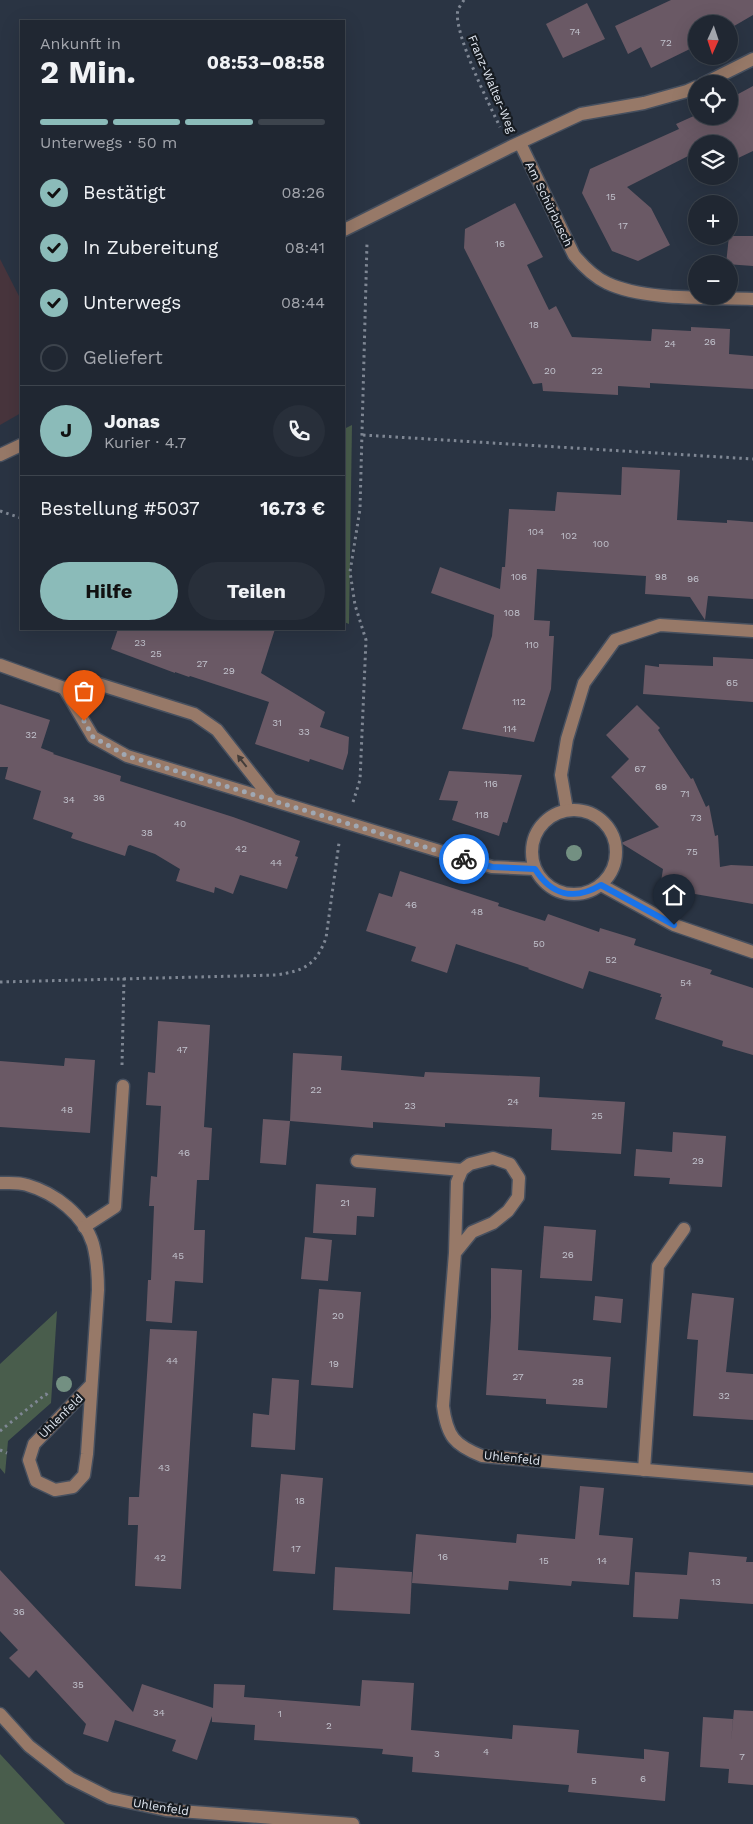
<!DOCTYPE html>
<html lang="de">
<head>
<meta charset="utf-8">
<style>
	:root { --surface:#202732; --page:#282f3a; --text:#f1f3f6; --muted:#a2a5ac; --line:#3d444d; --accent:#8bbbb9 }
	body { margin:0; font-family:"Work Sans",sans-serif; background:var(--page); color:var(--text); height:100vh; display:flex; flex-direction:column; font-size:19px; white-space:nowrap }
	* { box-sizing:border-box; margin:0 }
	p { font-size:16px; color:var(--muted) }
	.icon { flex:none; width:28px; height:28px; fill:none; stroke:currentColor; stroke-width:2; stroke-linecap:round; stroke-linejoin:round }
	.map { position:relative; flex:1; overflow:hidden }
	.side { position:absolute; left:20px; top:20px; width:325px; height:610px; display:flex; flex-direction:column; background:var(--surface); border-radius:0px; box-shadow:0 5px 20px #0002,0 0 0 1px var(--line) }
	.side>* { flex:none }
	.needle { width:32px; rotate:183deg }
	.fabs { position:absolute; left:688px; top:15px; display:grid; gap:10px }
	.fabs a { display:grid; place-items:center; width:50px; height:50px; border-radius:50%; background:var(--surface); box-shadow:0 5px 20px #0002,0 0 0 1px var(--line); font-size:25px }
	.pin { position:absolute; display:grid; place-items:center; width:42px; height:42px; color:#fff; margin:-51px -21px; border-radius:50% 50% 50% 0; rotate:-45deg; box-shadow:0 0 5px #0007 }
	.pin .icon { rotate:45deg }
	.courier { position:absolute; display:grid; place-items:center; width:50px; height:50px; margin:-25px; border:4px solid #1a73e8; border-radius:50%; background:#fff; color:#222; box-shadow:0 1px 6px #0007 }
	.head em { font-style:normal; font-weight:700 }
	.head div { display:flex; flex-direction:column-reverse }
	.head { display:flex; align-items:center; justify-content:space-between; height:85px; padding:0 20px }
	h1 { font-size:32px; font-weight:700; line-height:38px }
	.bar { display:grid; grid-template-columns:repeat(4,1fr); gap:8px 5px; align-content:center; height:60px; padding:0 20px }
	.bar i { height:6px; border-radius:4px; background:var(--line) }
	.bar .current { background:var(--accent) }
	.bar p { grid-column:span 4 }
	.line { display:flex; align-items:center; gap:12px; padding:0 20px; border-top:1px solid var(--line) }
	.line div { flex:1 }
	.round { display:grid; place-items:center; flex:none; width:52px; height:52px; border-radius:26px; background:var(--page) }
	ol { padding:0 20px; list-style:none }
	li { display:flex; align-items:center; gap:15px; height:55px }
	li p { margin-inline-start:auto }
	li .icon { padding:5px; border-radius:50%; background:var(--accent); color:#111; stroke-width:4 }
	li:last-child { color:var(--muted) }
	li i { width:28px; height:28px; border:2px solid var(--line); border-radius:50% }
	.primary-button { display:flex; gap:10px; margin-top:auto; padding:10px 20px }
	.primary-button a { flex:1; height:58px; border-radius:30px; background:var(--accent); color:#111; font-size:20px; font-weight:700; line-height:58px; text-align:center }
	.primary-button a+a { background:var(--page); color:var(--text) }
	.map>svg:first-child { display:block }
	.education { fill:#48353d }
	.green { fill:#495d4c }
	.building { fill:#6a5965 }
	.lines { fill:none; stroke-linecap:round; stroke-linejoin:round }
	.minor-casing { stroke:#47505f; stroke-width:15 }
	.path { stroke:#7f8794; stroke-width:3; stroke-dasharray:2.5 4; stroke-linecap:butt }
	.minor { stroke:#977968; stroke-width:12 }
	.tree { fill:#739082 }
	.oneway { fill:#443d3a }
	.done { stroke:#a0a8b3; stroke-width:5; stroke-dasharray:0 9 }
	.route { stroke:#1a73e8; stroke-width:6 }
	.labels { text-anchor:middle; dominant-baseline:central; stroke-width:4.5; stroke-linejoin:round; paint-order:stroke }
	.number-label { font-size:10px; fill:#c2c3cd }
	.street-label { font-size:12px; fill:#e0e6f0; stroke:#171c22 }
</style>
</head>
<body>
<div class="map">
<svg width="753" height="1824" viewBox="0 0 753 1824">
	<rect width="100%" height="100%" fill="#2a3443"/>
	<path class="education" d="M0,259L21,300V413L0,425Z"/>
	<g class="green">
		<path d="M352,425L349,624L344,622V429Z"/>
		<path d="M57,1311L51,1403L8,1441L5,1474L0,1468V1364Z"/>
		<path d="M0,1754L65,1824H0Z"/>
	</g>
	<g class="building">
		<path d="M671,0H753V15L729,29V24H696V46L651,68L641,47L628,54L615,26Z"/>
		<path d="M587,3L605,39L563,58L546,24Z"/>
		<path d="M753,86V151L734,160L729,159V144H696V152L627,187L651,208L670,245L638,261L612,251L582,193L590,169L679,129L676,124L696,115V116H729V99Z"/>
		<path d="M515,203L543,257L527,265L549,310L556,306L572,337L651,341L652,329L691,331V327L730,329L729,354L753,356V389L650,383V388L618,386V395L543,391L542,383L533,384L464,248L465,229Z"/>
		<path d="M729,236H753V266L726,264Z"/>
		<path d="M622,467L680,470L677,520L727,523V520L753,522V599L708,596L705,620L690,597L645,594L646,576L537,569L534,620L550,621L549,636H554L551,689L534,742L462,729L492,636L494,615L431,593L440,567L500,589L502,567H505L509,509L555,511L557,492L621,495Z"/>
		<path d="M118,629H275L261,673L325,712L320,727L349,737L348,753L343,770L310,759L309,762L255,744L269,702L190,676L189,677L175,672V673L111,649Z"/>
		<path d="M713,657L753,659V702L643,694L645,665L659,667V664L713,666Z"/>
		<path d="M0,704L50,720L41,748L54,753L53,754L121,776L120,781L233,817L300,841L295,856L298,857L287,889L240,875L233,894L215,887L214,893L176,881L180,869L155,854L130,845L128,846L125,856L71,838L73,833L33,819L41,791L5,779L8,767H0Z"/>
		<path d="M637,705L660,728L658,730L691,779L693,778L706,807L709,805L715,836L718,835L720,867L731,865L753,866V904L660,888L663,869L621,843L659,827L611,777L629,759L606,735Z"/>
		<path d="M449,771L522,775L507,823L503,822L499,836L452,820L458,801L439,800Z"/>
		<path d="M400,871L499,903L498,906L545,921L548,914L599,932L600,928L636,939L634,945L712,970L710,974L753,988V1055L722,1046L723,1041L655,1019L662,997H660L661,994L589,971L583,989L528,969L529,968L456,944L447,973L411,961L416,947L366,931L379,893L392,897Z"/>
		<path d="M158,1021L210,1025L204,1127L212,1128L209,1180H197L194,1230H205L203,1283L175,1281L172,1323L146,1321L148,1280H151L154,1206H149L151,1176L157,1177L161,1106L146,1105L148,1072L155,1073Z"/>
		<path d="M293,1053L342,1056L341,1070L424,1077L425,1072L540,1077L539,1097L625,1102L621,1154L551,1150L552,1129L445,1123V1127L373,1122V1128L290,1121Z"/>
		<path d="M65,1058L95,1060L90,1133L0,1127V1061L64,1066Z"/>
		<path d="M263,1119L290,1121L286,1165L260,1163Z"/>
		<path d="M673,1132L726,1136L722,1187L669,1184L670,1178L634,1176L636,1149L672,1152Z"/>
		<path d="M316,1184L376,1188L374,1217L357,1216L356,1235L313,1233Z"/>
		<path d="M544,1226L596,1230L592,1281L540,1278Z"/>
		<path d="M305,1237L332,1240L328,1281L301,1279Z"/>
		<path d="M491,1268L522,1270L518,1350L611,1357L607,1408L546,1404V1399L486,1395L491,1317Z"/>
		<path d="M319,1289L361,1292L353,1388L311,1385Z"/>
		<path d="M692,1293L734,1298L726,1372L753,1374V1420L693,1416L698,1340L687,1339Z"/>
		<path d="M595,1296L623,1299L621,1323L593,1320Z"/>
		<path d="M150,1329L197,1331L181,1589L135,1586L138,1525H128L129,1497H139Z"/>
		<path d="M272,1378L299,1380L295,1450L251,1447L253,1413L269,1415Z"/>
		<path d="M281,1474L323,1478L315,1574L273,1571Z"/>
		<path d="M580,1486L604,1488L599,1535L633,1538L629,1585L572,1581L571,1586L509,1581L508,1590L412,1583L416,1534L516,1543L517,1534L575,1539Z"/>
		<path d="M689,1552L747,1557L746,1562H753V1604L680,1599L678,1619L633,1617L635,1572L687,1575Z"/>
		<path d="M335,1567L412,1572L410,1614L333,1610Z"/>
		<path d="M0,1570L133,1712L142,1684L213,1708L214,1684L245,1685L244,1697L360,1706L362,1680L414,1683L411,1730L512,1739L513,1725L579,1730L577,1753L644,1759V1749L669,1752L665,1801L568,1792L569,1785L412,1772L413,1757L382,1754L383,1749L254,1740L255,1725L212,1722V1716L197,1760L172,1751L176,1740L115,1720L108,1742L83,1734L86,1724L36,1670L29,1678L9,1658L18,1650L0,1631Z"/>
		<path d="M734,1710L753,1711V1785L728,1783L729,1769L700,1767L703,1717L733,1719L731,1742Z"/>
	</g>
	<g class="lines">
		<defs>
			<g id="minor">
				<path d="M703,84L753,59"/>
				<path d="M520,143L574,255C583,266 594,277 607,283C645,301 710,297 753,299"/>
				<path d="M344,230L510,147L581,114L644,103L687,91L696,87"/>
				<path d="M0,455L21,445"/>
				<path d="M0,665L64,688L95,683L194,714L217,730L272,800"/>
				<path d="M64,688L93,737L127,756L492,867L535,869"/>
				<path d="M567,810L561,775L567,739L584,683L615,640L660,625L753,631"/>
				<circle cx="574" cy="852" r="42"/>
				<path d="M601,885L674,925L753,952"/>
				<path d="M357,1161L462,1170"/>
				<path d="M0,1183C9,1183 19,1182 27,1185C55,1193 84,1215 93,1244C97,1259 98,1274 98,1290L87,1454L84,1475L73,1487L55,1490L36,1481L29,1460L34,1444L91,1385"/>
				<path d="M84,1227L115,1207L123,1086"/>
				<path d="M455,1253L472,1232L493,1223L508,1211L518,1197L519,1178L510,1164L493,1158L470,1164L462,1170L457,1182L455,1253L443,1406C447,1436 454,1445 482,1456L753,1479"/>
				<path d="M644,1470L658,1266L684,1229"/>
				<path d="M0,1714L29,1746L70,1778L110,1798L166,1810L353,1824"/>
			</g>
		</defs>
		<use href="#minor" class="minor-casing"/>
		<g class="path">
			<path d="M464,0C462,3 459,7 458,10C452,30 490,106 500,127"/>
			<path d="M363,435L753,459"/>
			<path d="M0,511L21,518"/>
			<path d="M353,802L360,780L366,640L355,605L350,572L360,509L367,243"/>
			<path d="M0,982L276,975C304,971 316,965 326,938L339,843"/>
			<path d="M122,1065L124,978"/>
			<path d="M0,1431L46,1394L49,1397"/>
			<path d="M0,1450L7,1453"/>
		</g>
		<use href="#minor" class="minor"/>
	</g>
	<g class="tree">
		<circle cx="574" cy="853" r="8"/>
		<circle cx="64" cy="1384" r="8"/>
	</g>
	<defs><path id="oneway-solid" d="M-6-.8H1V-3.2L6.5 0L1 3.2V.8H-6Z" transform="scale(1.25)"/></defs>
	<use class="oneway" href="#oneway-solid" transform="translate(242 761) rotate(-128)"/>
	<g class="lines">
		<path class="done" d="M84,721L93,737L127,756L464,859"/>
		<path class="route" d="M464,859L492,867L535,869C551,895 574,901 601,885L674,925"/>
	</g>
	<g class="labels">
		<g class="number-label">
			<text x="575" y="31">74</text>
			<text x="666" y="42">72</text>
			<text x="611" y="196">15</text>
			<text x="623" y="225">17</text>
			<text x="500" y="243">16</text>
			<text x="534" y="324">18</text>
			<text x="710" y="341">26</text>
			<text x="670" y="343">24</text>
			<text x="550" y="370">20</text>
			<text x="597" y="370">22</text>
			<text x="536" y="531">104</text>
			<text x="569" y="535">102</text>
			<text x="601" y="543">100</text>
			<text x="519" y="576">106</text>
			<text x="661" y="576">98</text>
			<text x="693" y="578">96</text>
			<text x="512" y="612">108</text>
			<text x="140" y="642">23</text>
			<text x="532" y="644">110</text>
			<text x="156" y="653">25</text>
			<text x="202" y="663">27</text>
			<text x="229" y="670">29</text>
			<text x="732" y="682">65</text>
			<text x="519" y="701">112</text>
			<text x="277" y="722">31</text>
			<text x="510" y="728">114</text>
			<text x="304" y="731">33</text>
			<text x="31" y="734">32</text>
			<text x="640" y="768">67</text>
			<text x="491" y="783">116</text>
			<text x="661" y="786">69</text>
			<text x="685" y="793">71</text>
			<text x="99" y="797">36</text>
			<text x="69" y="799">34</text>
			<text x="482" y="814">118</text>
			<text x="696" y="817">73</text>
			<text x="180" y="823">40</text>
			<text x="147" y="832">38</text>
			<text x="241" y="848">42</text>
			<text x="692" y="851">75</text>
			<text x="276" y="862">44</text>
			<text x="411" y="904">46</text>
			<text x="477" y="911">48</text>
			<text x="539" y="943">50</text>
			<text x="611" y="959">52</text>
			<text x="686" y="982">54</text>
			<text x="182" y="1049">47</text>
			<text x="316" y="1089">22</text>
			<text x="513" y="1101">24</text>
			<text x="410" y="1105">23</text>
			<text x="67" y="1109">48</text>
			<text x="597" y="1115">25</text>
			<text x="184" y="1152">46</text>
			<text x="698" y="1160">29</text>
			<text x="345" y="1202">21</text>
			<text x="568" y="1254">26</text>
			<text x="178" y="1255">45</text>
			<text x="338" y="1315">20</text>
			<text x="172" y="1360">44</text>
			<text x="334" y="1363">19</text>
			<text x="518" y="1376">27</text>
			<text x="578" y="1381">28</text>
			<text x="724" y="1395">32</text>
			<text x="164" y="1467">43</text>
			<text x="300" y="1500">18</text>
			<text x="296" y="1548">17</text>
			<text x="443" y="1556">16</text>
			<text x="160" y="1557">42</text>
			<text x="544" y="1560">15</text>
			<text x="602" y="1560">14</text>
			<text x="716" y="1581">13</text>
			<text x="19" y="1611">36</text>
			<text x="78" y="1684">35</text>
			<text x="159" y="1712">34</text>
			<text x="280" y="1713">1</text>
			<text x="329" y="1725">2</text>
			<text x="486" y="1751">4</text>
			<text x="437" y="1753">3</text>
			<text x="742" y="1756">7</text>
			<text x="643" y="1778">6</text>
			<text x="594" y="1780">5</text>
		</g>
		<g class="street-label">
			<text transform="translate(492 84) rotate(67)">Franz-Walter-Weg</text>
			<text transform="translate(549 204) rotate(64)">Am Schürbusch</text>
			<text transform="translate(61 1416) rotate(-45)">Uhlenfeld</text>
			<text transform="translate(512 1458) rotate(6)">Uhlenfeld</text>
			<text transform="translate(161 1807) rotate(9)">Uhlenfeld</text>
		</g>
	</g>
</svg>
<div class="fabs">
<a><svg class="needle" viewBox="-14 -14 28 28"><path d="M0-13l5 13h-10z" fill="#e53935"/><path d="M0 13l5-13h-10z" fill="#a2a5ac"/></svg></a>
<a><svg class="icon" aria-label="locate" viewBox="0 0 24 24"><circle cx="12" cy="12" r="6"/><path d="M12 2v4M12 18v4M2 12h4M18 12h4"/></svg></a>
<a><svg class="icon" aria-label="layers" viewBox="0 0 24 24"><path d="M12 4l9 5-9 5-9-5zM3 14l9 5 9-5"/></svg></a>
<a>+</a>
<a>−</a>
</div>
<div class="pin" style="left:84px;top:721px;background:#ea580c"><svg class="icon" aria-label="bag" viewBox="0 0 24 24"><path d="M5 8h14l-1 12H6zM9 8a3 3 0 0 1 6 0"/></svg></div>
<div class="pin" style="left:674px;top:925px;background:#1f2937"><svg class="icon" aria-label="home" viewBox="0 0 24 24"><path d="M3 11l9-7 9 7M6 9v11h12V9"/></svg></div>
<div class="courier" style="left:464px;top:859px"><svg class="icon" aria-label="bike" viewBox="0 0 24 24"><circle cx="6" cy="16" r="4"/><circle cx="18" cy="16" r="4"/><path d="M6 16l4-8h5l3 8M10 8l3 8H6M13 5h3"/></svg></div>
<section class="side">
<div class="head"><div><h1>2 Min.</h1><p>Ankunft in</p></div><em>08:53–08:58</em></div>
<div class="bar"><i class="current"></i><i class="current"></i><i class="current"></i><i></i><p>Unterwegs · 50 m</p></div>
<ol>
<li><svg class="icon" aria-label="check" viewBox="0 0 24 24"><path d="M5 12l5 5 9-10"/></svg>Bestätigt<p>08:26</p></li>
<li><svg class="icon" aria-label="check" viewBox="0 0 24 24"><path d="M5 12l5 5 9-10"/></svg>In Zubereitung<p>08:41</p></li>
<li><svg class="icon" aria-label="check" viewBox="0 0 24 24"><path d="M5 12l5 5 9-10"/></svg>Unterwegs<p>08:44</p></li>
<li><i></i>Geliefert</li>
</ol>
<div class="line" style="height:90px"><b class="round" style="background:var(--accent);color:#111">J</b><div><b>Jonas</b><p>Kurier · 4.7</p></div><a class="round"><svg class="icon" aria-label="phone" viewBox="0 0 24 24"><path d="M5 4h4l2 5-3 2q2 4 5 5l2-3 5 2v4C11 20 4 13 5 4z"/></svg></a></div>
<div class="line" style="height:65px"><div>Bestellung #5037</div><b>16.73 €</b></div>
<div class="primary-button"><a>Hilfe</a><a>Teilen</a></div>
</section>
</div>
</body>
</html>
